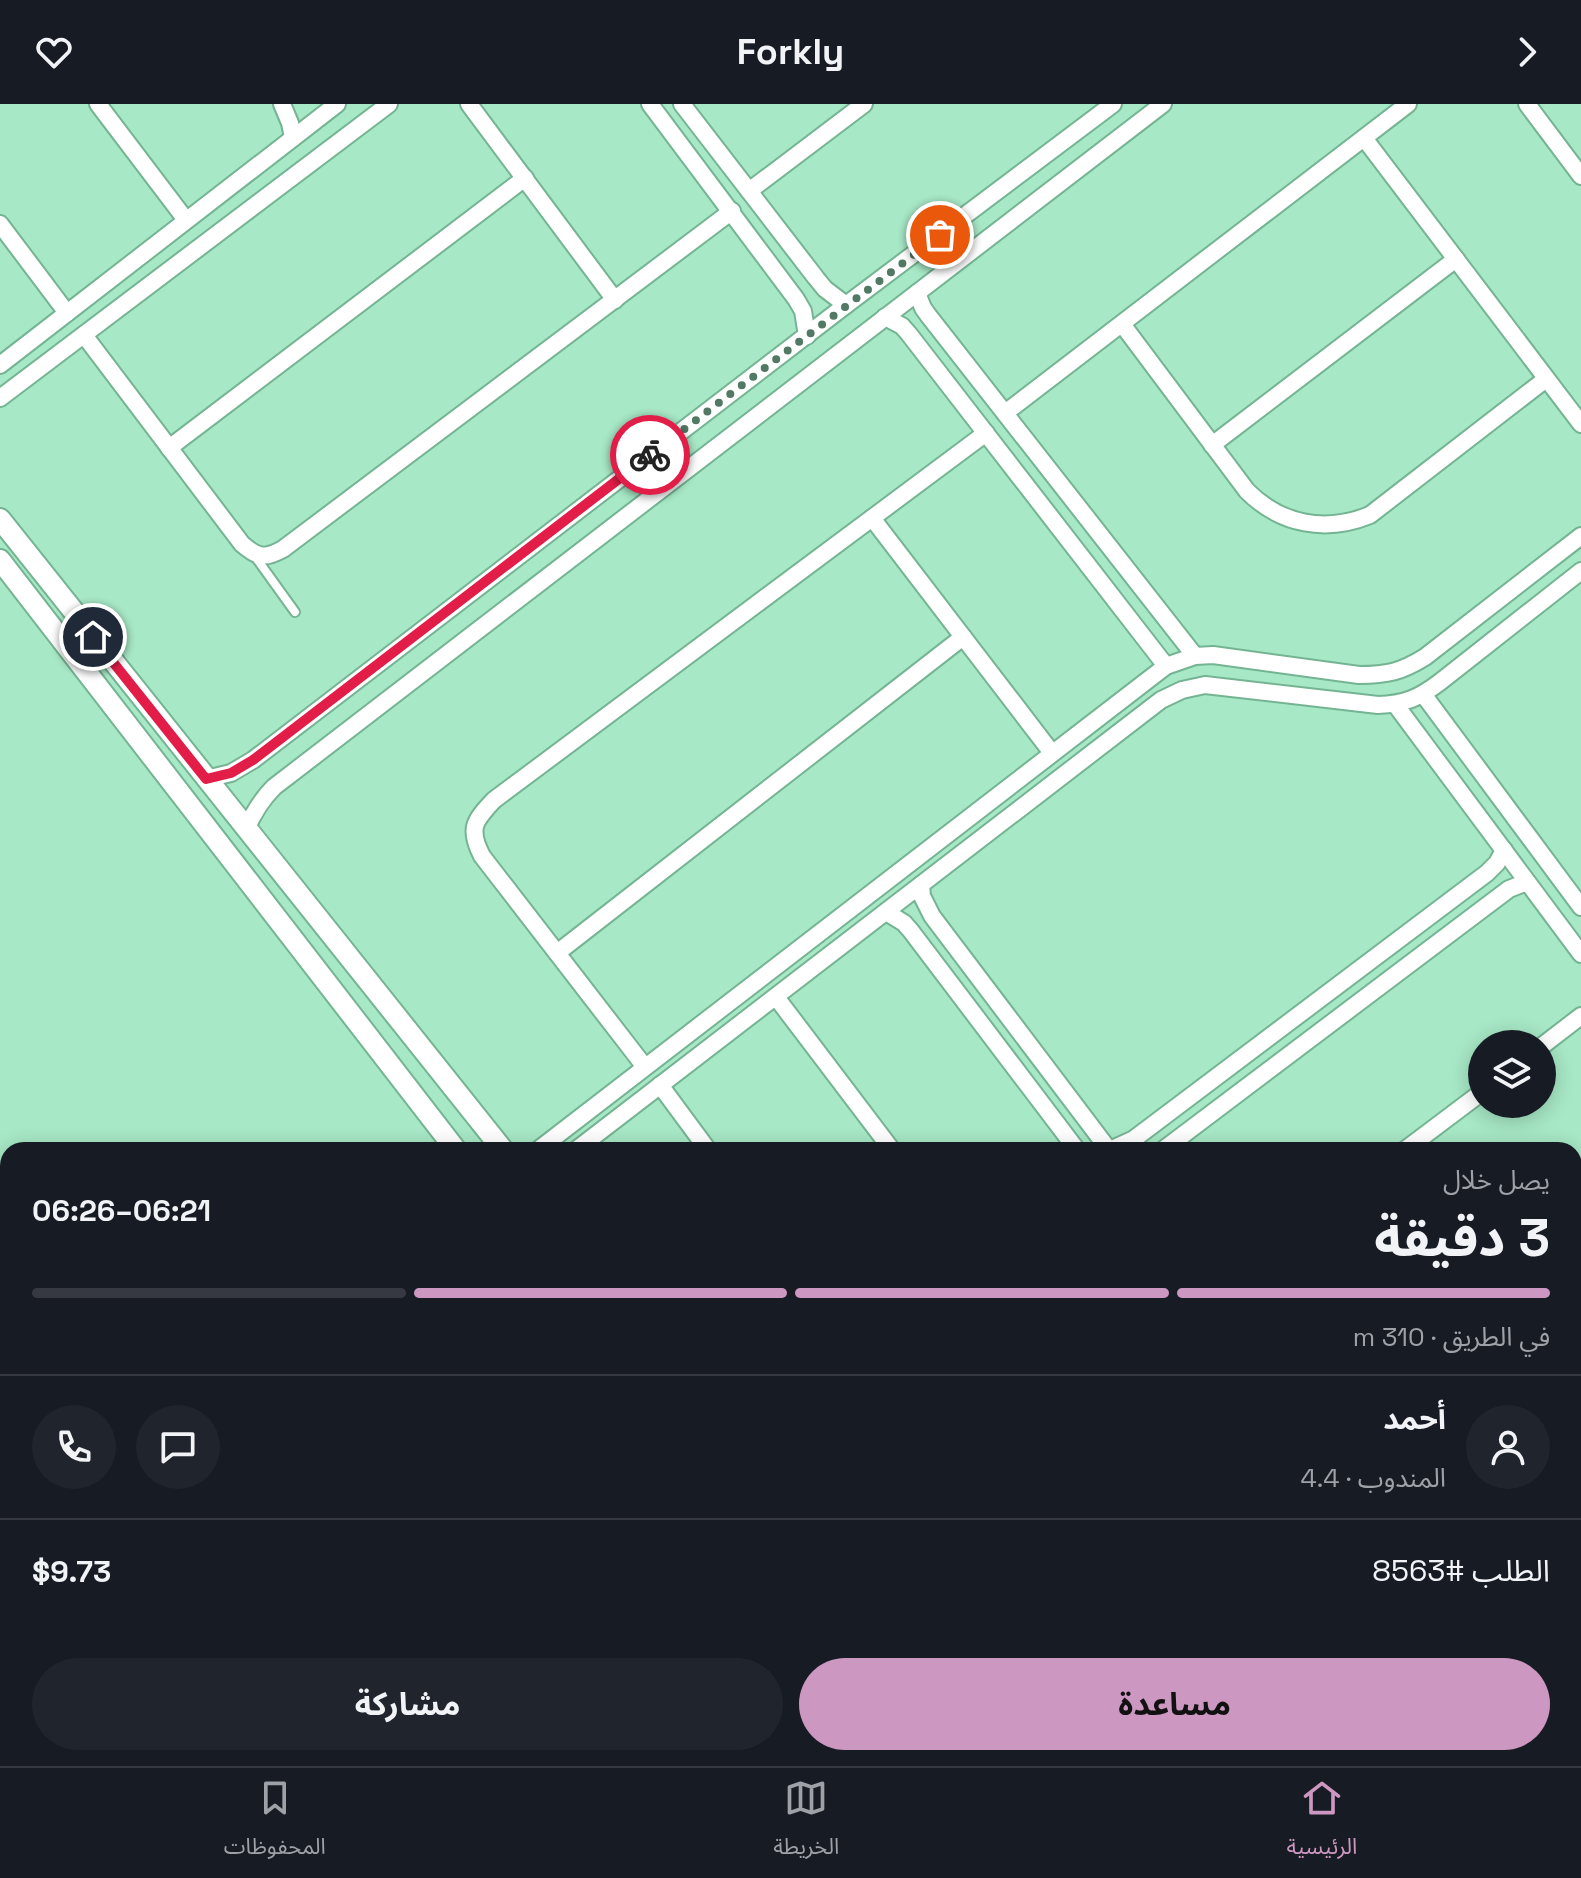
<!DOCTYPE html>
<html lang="ar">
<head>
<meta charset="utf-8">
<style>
	:root { --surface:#171b24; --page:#20242c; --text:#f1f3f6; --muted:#9ea1a6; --line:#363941; --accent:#cc97c0 }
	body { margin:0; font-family:"Space Grotesk","Noto Sans Arabic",sans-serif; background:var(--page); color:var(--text); direction:rtl; height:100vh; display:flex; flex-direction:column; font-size:30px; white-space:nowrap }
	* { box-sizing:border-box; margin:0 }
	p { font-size:26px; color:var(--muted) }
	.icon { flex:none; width:44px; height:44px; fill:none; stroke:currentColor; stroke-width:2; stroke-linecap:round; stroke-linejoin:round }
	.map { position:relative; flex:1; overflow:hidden; direction:ltr }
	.panel { position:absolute; left:0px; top:1038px; width:1582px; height:624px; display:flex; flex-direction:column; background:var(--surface); border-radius:24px 24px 0 0; box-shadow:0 4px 20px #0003; direction:rtl }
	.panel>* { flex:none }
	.controls { position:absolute; left:1468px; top:926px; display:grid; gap:16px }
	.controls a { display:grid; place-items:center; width:88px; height:88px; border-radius:50%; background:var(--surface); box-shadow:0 4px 20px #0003; font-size:40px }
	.pin { position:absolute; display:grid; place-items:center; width:68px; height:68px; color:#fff; margin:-34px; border:4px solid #fff; border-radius:50%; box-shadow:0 2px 8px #0007 }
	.courier { position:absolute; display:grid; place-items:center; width:80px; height:80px; margin:-40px; border:6px solid #e11d48; border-radius:50%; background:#fff; color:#222; box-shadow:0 2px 10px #0007 }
	.summary em { font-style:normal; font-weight:700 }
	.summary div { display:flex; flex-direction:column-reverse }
	.summary { display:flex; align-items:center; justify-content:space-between; height:136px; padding:0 32px }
	h1 { font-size:52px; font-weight:700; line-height:60px }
	.bar { display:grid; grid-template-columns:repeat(4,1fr); gap:12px 8px; align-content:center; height:96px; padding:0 32px }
	.bar i { height:10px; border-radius:6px; background:var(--line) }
	.bar .selected { background:var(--accent) }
	.bar p { grid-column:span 4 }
	.line { display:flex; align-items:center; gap:20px; padding:0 32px; border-top:2px solid var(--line) }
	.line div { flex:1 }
	.round { display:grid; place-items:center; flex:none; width:84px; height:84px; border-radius:42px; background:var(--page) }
	.action { display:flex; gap:16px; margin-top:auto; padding:16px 32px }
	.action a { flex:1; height:92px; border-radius:48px; background:var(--accent); color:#111; font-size:32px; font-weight:700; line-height:92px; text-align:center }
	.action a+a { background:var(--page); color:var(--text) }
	header { display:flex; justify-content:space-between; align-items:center; height:104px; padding:0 32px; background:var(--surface); font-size:36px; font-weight:700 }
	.tabs { display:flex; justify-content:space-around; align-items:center; height:112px; border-top:2px solid var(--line); background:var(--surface); font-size:22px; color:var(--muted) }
	.tabs a { display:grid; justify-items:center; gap:4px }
	.tabs .selected { color:var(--accent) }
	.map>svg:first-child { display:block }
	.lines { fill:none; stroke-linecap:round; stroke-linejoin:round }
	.service-casing { stroke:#75b493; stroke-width:12 }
	.minor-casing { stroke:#75b493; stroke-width:20 }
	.tertiary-casing { stroke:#75b493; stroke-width:24 }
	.service { stroke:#fff; stroke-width:8 }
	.minor { stroke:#fff; stroke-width:16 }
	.tertiary { stroke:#fff; stroke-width:20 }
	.done { stroke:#517964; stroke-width:8; stroke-dasharray:0 14.4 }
	.route { stroke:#e11d48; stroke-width:10 }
</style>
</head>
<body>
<header><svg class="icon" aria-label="forward" viewBox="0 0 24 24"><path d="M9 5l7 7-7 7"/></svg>Forkly<svg class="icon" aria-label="heart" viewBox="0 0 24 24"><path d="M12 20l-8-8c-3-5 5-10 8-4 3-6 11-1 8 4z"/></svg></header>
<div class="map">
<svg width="1581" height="1662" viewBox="0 0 1581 1662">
	<rect width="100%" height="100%" fill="#a7e8c6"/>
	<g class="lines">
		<defs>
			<path id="service" d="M254,451L295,508"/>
			<g id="minor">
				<path d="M98,0L186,116"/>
				<path d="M282,0L290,19L293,34"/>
				<path d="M469,0L615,196"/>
				<path d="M650,0L796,195L803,207L807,232"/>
				<path d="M682,0L816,174L825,185L846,201"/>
				<path d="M1527,0L1581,72"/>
				<path d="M1364,34L1581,320"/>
				<path d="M749,87L864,0"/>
				<path d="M0,120L67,209"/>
				<path d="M917,189L923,204L928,211L1195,552"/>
				<path d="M885,213L902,222L909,230L1166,562"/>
				<path d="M1122,220L1247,387C1281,421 1326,429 1370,411L1546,275"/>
				<path d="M84,231L242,440C258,454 265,455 283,445L732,107"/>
				<path d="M0,261L337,0"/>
				<path d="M0,294L389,0"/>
				<path d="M1005,309L1408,0"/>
				<path d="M1212,341L1456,155"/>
				<path d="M169,344L525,74"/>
				<path d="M872,414L1052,649"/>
				<path d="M1423,590L1581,803"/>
				<path d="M1395,600L1581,850"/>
				<path d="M206,675L231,669L253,656L846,201L1113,0"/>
				<path d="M246,726C253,709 261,696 274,683L1163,0"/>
				<path d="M921,781L922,792L932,812L1109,1046"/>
				<path d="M886,808L904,819L911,827L1077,1046"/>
				<path d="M557,849L963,533"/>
				<path d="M776,893L892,1046"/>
				<path d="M1542,942L1581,912"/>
				<path d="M645,963L482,752C468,725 474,717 494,696L986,329"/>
				<path d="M660,981L708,1046"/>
				<path d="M538,1046L1166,562L1195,552L1213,551L1359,571C1387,571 1401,568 1425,553L1581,432"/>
				<path d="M576,1046L1161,596L1182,586L1205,581L1378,601C1405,600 1419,594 1440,578L1581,467"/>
				<path d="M1110,1046L1134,1035L1487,769L1497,759L1504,746"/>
				<path d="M1163,1046L1509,785L1527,778"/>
				<path d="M1405,1046L1482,988"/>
				<path d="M1574,1098L1581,1093"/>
				<path d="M1574,1122L1581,1117"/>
			</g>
			<g id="tertiary">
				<path d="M0,415L503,1046"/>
				<path d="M0,456L456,1046"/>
				<path d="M925,1654L931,1662"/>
				<path d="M985,1654L991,1662"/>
			</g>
		</defs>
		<use href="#service" class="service-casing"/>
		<use href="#minor" class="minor-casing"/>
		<use href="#tertiary" class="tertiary-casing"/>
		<use href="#service" class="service"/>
		<use href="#minor" class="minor"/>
		<use href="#tertiary" class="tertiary"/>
	</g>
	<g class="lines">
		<path class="done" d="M650,351L940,131"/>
		<path class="route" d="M93,533L206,675L231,669L253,656L650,351"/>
	</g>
</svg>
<div class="controls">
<a><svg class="icon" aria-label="layers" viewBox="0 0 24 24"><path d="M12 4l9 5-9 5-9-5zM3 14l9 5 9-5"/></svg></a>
</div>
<div class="pin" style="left:940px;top:131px;background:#ea580c"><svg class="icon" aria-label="bag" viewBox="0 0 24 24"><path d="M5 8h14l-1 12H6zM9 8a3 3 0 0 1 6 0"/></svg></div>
<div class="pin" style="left:93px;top:533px;background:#1f2937"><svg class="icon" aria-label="home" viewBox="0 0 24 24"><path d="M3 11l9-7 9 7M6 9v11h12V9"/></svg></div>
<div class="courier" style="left:650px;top:351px"><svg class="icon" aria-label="bike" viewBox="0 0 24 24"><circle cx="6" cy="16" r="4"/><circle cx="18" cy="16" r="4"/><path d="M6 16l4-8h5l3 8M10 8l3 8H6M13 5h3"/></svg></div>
<section class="panel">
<div class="summary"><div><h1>3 دقيقة</h1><p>يصل خلال</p></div><em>06:21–06:26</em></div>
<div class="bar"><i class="selected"></i><i class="selected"></i><i class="selected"></i><i></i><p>في الطريق · 310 m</p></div>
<div class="line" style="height:144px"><a class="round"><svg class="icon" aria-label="person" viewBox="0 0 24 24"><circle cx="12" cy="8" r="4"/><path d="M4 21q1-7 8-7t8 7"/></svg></a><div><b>أحمد</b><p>المندوب · 4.4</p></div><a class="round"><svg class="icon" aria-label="chat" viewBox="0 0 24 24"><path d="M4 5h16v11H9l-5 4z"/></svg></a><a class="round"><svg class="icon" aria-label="phone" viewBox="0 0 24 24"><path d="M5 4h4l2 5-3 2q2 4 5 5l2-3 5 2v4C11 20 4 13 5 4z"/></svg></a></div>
<div class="line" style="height:104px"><div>الطلب #8563</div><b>$9.73</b></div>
<div class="action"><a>مساعدة</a><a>مشاركة</a></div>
</section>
</div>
<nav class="tabs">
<a class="selected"><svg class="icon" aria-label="home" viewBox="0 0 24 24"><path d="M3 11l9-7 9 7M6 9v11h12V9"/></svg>الرئيسية</a>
<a><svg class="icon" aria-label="map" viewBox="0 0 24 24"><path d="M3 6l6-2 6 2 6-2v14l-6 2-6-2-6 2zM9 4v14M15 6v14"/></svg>الخريطة</a>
<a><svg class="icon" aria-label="saved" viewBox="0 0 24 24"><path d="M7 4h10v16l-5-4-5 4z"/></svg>المحفوظات</a>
</nav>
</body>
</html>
